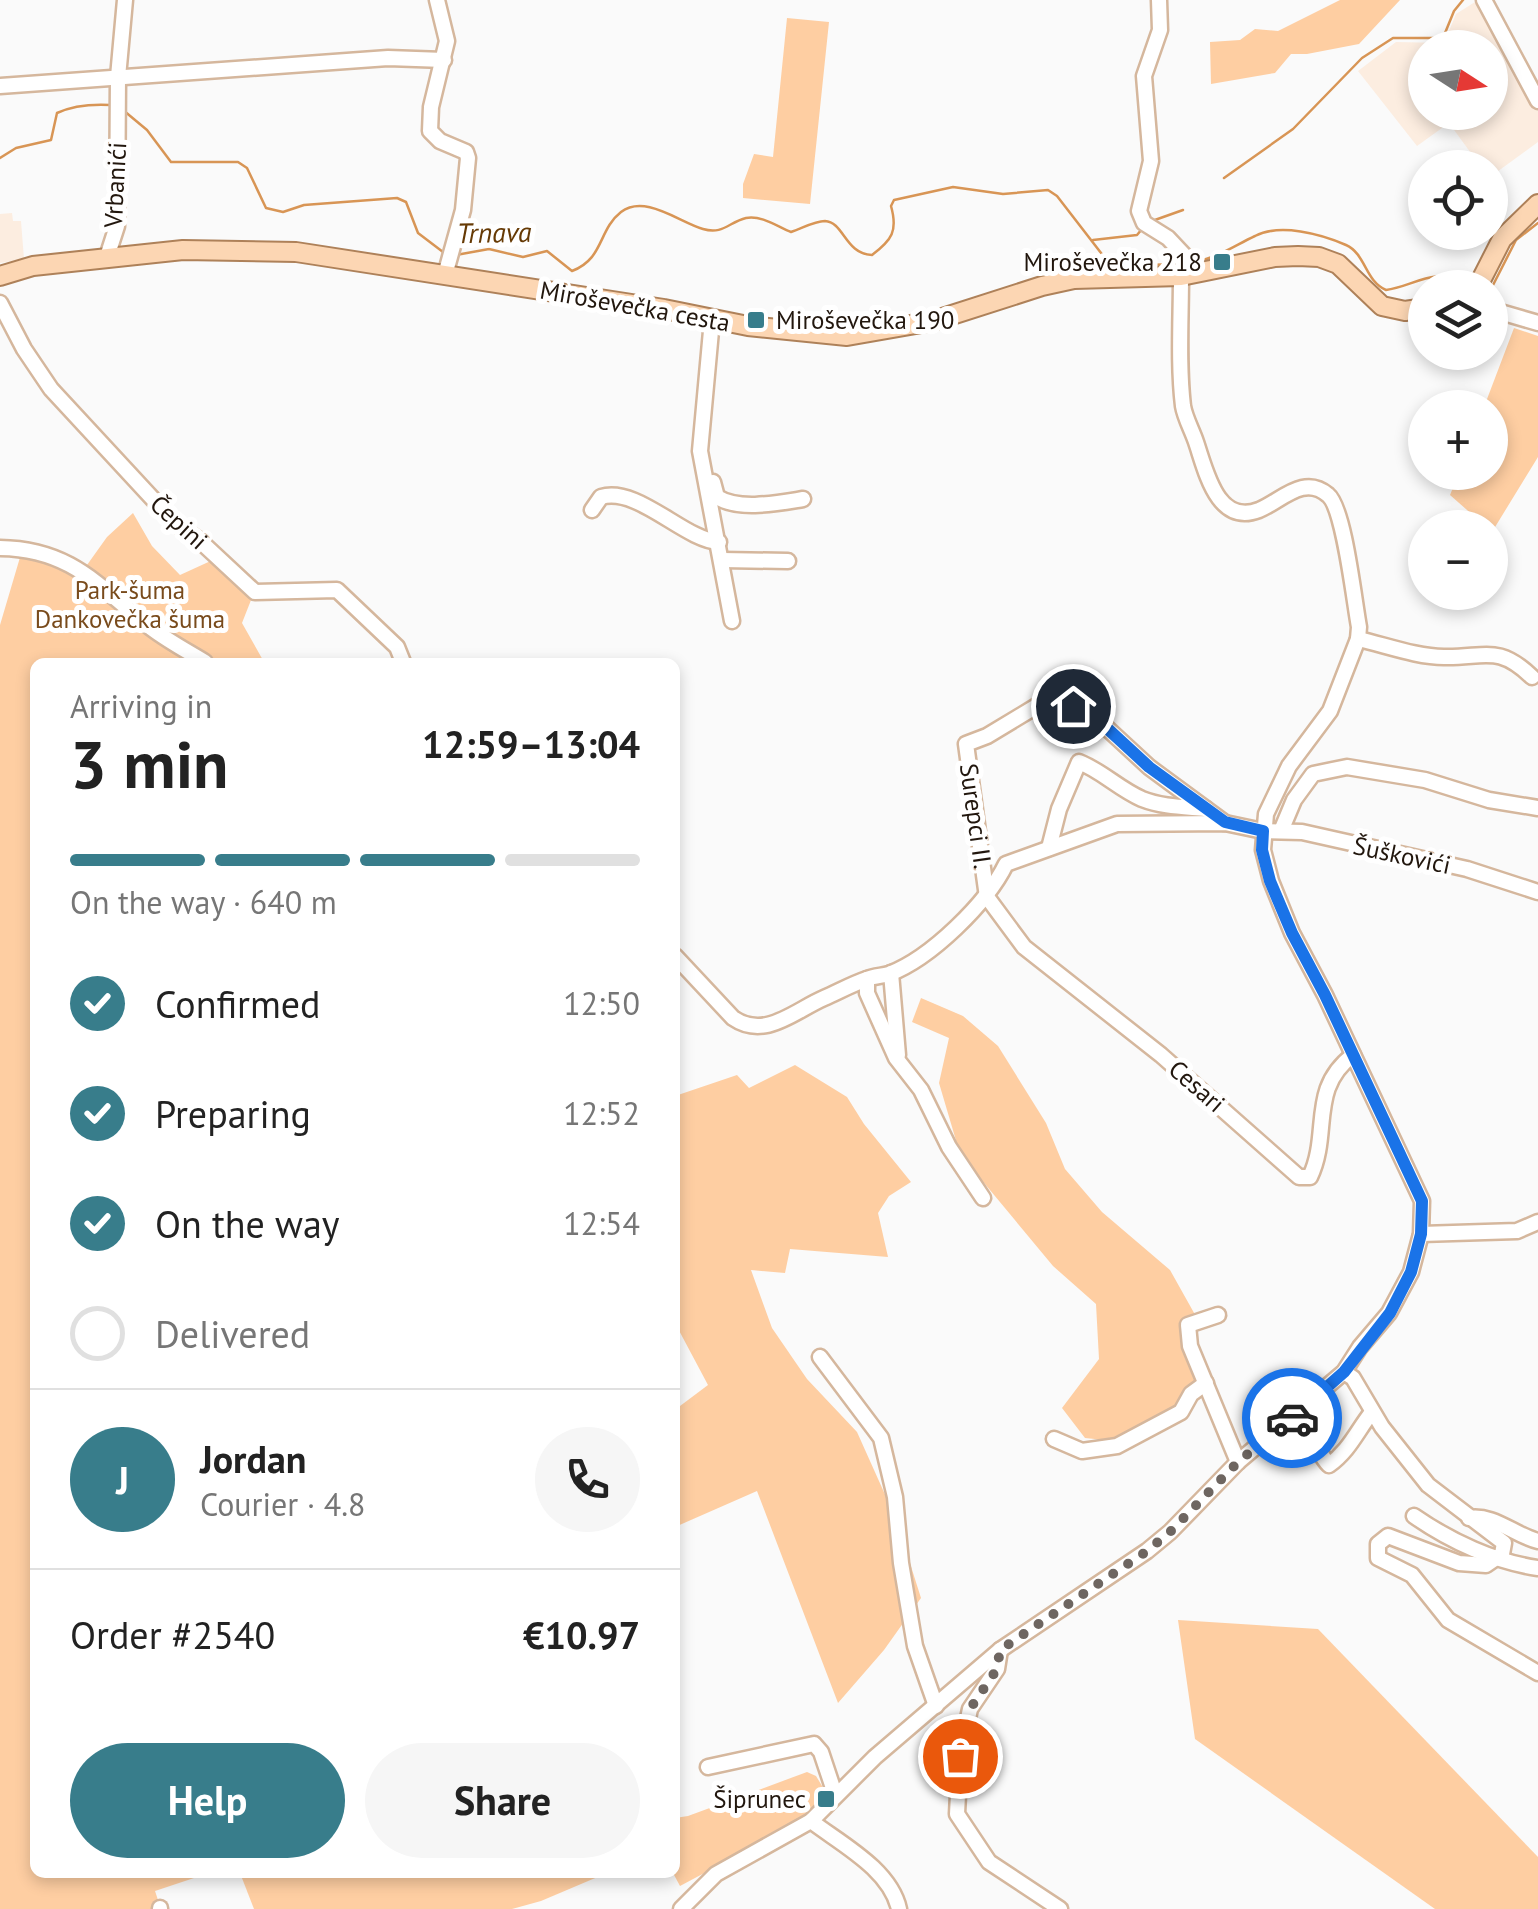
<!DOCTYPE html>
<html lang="en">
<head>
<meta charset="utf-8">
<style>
	:root { --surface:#fff; --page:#f6f6f6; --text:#222; --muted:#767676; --line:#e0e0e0; --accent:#387d8b }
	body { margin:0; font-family:"PT Sans",sans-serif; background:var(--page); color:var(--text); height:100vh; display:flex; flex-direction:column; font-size:38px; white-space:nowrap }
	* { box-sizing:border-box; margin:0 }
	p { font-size:32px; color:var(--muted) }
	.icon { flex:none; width:55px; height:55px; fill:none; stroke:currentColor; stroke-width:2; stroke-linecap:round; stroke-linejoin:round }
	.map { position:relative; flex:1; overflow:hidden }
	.details { position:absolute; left:30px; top:658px; width:650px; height:1220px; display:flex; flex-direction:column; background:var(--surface); border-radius:15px; box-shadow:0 5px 15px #0003 }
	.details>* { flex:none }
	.needle { width:65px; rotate:102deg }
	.buttons { position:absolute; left:1408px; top:30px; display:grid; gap:20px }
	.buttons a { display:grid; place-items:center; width:100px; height:100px; border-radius:50%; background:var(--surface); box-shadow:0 5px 15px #0003; font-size:50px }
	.pin { position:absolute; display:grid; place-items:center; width:85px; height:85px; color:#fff; margin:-42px; border:5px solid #fff; border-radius:50%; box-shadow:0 2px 10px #0007 }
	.courier { position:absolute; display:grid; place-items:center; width:100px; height:100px; margin:-50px; border:8px solid #1a73e8; border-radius:50%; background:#fff; color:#222; box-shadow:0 2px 12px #0007 }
	.head em { font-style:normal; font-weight:800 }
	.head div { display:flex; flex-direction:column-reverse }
	.head { display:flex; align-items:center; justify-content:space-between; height:170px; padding:0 40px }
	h1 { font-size:65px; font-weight:800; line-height:75px }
	.bar { display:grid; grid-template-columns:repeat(4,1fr); gap:15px 10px; align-content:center; height:120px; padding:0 40px }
	.bar i { height:12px; border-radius:8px; background:var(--line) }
	.bar .on { background:var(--accent) }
	.bar p { grid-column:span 4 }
	.line { display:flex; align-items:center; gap:25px; padding:0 40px; border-top:2px solid var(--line) }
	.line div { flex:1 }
	.round { display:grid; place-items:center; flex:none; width:105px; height:105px; border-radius:52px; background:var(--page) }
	ol { padding:0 40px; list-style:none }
	li { display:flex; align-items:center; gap:30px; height:110px }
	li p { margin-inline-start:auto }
	li .icon { padding:10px; border-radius:50%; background:var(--accent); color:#fff; stroke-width:4 }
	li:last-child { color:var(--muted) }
	li i { width:55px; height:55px; border:5px solid var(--line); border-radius:50% }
	.cta { display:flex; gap:20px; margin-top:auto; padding:20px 40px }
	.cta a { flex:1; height:115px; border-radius:60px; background:var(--accent); color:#fff; font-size:40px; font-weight:800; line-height:115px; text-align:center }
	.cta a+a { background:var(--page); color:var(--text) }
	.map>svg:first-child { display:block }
	.built { fill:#fcede0; fill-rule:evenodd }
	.green { fill:#fecea2 }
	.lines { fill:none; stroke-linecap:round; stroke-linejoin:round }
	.stream { stroke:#d89555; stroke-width:2.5 }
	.minor-casing { stroke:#d5b79d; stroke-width:19 }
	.major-casing { stroke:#ae8159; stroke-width:22 }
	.minor { stroke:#fff; stroke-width:14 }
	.major { stroke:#fcd6b3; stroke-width:18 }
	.done { stroke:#6e6661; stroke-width:10; stroke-dasharray:0 18 }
	.route { stroke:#1a73e8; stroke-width:12 }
	.poi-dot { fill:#387d8b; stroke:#fff; stroke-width:4 }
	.labels { text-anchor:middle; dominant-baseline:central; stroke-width:10; stroke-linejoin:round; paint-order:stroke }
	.street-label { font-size:25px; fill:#22170e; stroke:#fff }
	.poi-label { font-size:25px; fill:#22170e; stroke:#fff; text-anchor:end }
	.park-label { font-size:25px; fill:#794b1c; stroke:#fff }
	.water-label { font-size:28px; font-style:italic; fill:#663a05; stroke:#fff }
</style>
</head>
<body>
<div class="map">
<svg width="1538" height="1909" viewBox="0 0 1538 1909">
	<rect width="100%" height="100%" fill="#fafafa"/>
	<g class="built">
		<path d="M1475,2L1538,107V142L1490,177V168L1481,167L1449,123L1417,146L1358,71L1396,42L1444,43L1456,14ZM1425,48H1490V112H1425Z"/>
		<path d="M12,213L13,221H21L24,259L0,263V214Z"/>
	</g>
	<g class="green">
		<path d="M1340,0H1400L1359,44L1307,54H1291L1275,73L1211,84L1210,42L1240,40L1255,29L1278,31Z"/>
		<path d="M787,18L829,22L810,204L743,198V184L754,154L773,157Z"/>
		<path d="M1514,328L1538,336V457L1492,532L1450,495L1459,473L1490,472V408L1484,407Z"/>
		<path d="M133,513L152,546L180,575L215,559L253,595L242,623L264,662H35V1872L209,1873L155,1891L161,1909H0V625L21,554L82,572L107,537Z"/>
		<path d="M921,998L963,1016L998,1046L1046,1123L1065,1169L1102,1212L1170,1270L1198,1320L1184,1321L1200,1379L1178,1408L1114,1441L1085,1438L1062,1408L1099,1359L1096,1304L1053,1266L960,1154L939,1083L949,1038L912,1022Z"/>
		<path d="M795,1065L847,1097L864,1124L911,1182L889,1196L878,1213L888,1257L790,1249L785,1273L751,1270L772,1328L807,1379L857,1432L896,1519L921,1598L884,1650L838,1703L757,1491L675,1527V1397L680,1406L708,1385L675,1323V1156L678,1155L675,1096L737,1075L749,1088Z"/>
		<path d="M1178,1620L1318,1629L1538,1857V1909H1435L1195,1739Z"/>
		<path d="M807,1772L816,1776L827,1794L791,1827L680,1886L673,1873L675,1818L688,1816Z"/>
		<path d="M240,1873V1872L607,1873L541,1901L512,1909H254Z"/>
	</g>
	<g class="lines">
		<g class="stream">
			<path d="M123,110L147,130L171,162H238L247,168L266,208L283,212L304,205L397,198L406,202L418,233L443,252"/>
			<path d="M0,158L16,148L51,140L57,113C74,105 93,104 111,105"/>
			<path d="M1224,178L1293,129L1362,58L1393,38H1443L1454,11L1463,0"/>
			<path d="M1152,221L1183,210"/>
			<path d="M1093,240L1137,235L1142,229"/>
			<path d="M456,255L489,249L523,257L547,251L572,271C604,259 598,230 621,212C645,194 679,222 703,229C723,235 729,222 746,218C762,215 778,227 791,232C801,229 814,221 825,221C844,222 845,254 872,255C892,240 898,231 891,206L894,200L953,187L1003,194L1048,190L1057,196L1108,262L1119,266L1177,264"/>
			<path d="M1190,263C1216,259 1232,247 1255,236C1280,223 1321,234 1346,245C1366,254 1365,281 1386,290C1412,287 1436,266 1460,283"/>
			<path d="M1490,291L1516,240L1538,223"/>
		</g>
		<defs>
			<g id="minor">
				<path d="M437,0L447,41L431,107L430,131L440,141L466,152L468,158L463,210L445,275"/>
				<path d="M1484,0L1538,101"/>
				<path d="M0,86L388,58L444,60"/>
				<path d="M107,257L117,226L118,77L125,0"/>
				<path d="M0,303L24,349L51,389L176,524L199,540L255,592L337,590L397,647L403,662"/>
				<path d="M1490,309L1538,323"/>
				<path d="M712,320L700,451L732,621"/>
				<path d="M713,482L717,497C739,511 778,503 803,499"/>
				<path d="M592,510L601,497C638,486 684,540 719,542"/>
				<path d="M0,548C72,549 99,587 151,628C168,641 187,651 205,662"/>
				<path d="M722,560L788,561"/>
				<path d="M1358,639C1385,645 1417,657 1444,657C1485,658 1498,644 1532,677"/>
				<path d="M1225,823L1149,767L1097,719L1073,706L1040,704L987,736L966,744L987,897L1024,947L1161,1055L1299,1177H1310C1331,1133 1308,1089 1353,1055"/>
				<path d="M1281,831L1294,800L1313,774L1347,767L1425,780L1489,800L1538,808"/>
				<path d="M1049,848L1059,809L1079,762C1102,771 1119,789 1142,799C1162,807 1185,807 1206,809"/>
				<path d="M675,956L733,1018C765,1040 794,1011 824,998C838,992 852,984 867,979C874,976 882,976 889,974C931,958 987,903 1006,864L1117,824L1225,823L1263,831L1302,832L1467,869L1538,892"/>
				<path d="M891,973L898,1055"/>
				<path d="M867,979V993L896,1058L921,1090L949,1147L983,1198"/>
				<path d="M1421,1234L1517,1231L1538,1222"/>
				<path d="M1218,1315L1188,1325L1190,1346L1238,1462"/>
				<path d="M820,1357L881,1438L895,1497L901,1563L915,1646L936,1706"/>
				<path d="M1344,1372L1353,1378L1382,1427L1428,1485L1504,1543L1502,1554L1486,1565L1459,1563L1388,1536L1378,1544V1558L1412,1575L1448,1620L1538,1673"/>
				<path d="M1301,1410C1314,1427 1315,1451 1329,1465C1349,1451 1357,1431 1372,1412"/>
				<path d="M1054,1439L1082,1451L1117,1446L1181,1412L1191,1394L1206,1383"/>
				<path d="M1414,1516C1450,1541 1495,1562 1538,1568"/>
				<path d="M1469,1518C1494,1514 1514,1535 1538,1541"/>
				<path d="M1000,1650L997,1669L970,1709L960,1756L957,1814L989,1862L1060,1909"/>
				<path d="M708,1767L814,1744L821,1752L835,1794"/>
				<path d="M811,1821C841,1844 890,1869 899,1909"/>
				<path d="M160,1909V1908"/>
				<path d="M681,1909L716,1874L811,1821L875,1757L1000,1650L1147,1551L1170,1532L1238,1462L1344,1372L1360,1347L1389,1313L1411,1272L1421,1234L1422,1201L1325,995L1292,933L1271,881L1263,850L1266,814L1289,766L1330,711L1358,639L1359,627C1354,600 1344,508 1328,495C1304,474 1281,501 1259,510C1217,526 1206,471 1196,442C1192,430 1185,418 1183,406C1178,364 1181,319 1181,276L1184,255L1168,238L1144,223L1139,211L1151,161L1144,76L1160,30L1159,0"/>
			</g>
			<g id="major">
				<path d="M0,276L33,266L183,250L296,252L664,309L748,326L847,336L933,321L1042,286L1074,279L1181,276L1275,257L1298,256L1319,257L1338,264L1382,306L1405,311L1425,308"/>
				<path d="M1477,288L1502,239L1538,204"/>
			</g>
		</defs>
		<use href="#minor" class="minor-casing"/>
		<use href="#major" class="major-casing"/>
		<use href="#minor" class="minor"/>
		<use href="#major" class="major"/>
	</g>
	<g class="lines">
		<path class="done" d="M960,1756L970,1709L997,1669L1000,1650L1147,1551L1170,1532L1238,1462L1292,1418"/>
		<path class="route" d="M1073,706L1097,719L1149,767L1225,822L1263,831L1262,850L1270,881L1292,933L1325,995L1422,1201L1421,1234L1411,1272L1390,1313L1344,1372L1292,1418"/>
	</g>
	<g class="poi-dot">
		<rect x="1212" y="252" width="20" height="20" rx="5"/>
		<rect x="746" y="310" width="20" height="20" rx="5"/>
		<rect x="816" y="1789" width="20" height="20" rx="5"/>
	</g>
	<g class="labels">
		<g class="street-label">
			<text transform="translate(115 185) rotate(-87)">Vrbanići</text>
			<text transform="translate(635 306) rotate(10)">Miroševečka cesta</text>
			<text transform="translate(179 522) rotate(42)">Čepini</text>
			<text transform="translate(976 816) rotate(82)">Surepci II.</text>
			<text transform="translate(1402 855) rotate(12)">Šuškovići</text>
			<text transform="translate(1197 1086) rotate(41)">Cesari</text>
		</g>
		<g class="poi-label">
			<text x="1202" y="262">Miroševečka 218</text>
			<text x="776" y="320" text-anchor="start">Miroševečka 190</text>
			<text x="806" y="1799">Šiprunec</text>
		</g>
		<g class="park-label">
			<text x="130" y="590">Park-šuma<tspan x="130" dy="29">Dankovečka šuma</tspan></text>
		</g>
		<g class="water-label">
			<text transform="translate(494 232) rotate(-1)">Trnava</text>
		</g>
	</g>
</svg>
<div class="buttons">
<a><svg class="needle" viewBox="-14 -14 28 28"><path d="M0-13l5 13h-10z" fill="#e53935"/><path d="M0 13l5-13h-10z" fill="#767676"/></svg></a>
<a><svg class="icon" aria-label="locate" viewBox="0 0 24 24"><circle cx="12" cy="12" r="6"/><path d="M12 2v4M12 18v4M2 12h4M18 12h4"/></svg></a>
<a><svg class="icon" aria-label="layers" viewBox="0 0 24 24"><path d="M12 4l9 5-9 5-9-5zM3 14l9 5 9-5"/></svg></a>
<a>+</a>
<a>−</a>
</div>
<div class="pin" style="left:960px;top:1756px;background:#ea580c"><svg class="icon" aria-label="bag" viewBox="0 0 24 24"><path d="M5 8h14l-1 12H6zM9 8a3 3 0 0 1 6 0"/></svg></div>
<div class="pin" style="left:1073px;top:706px;background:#1f2937"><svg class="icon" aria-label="home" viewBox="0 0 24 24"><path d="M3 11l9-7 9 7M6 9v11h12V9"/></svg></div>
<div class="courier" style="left:1292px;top:1418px"><svg class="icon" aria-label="car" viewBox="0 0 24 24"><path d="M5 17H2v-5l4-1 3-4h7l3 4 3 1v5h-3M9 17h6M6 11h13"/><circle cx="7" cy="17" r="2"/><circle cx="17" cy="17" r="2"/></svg></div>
<section class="details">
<div class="head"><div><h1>3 min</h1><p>Arriving in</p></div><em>12:59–13:04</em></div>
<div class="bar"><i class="on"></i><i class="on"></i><i class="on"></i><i></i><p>On the way · 640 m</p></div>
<ol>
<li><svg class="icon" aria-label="check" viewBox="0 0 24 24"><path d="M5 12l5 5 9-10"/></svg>Confirmed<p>12:50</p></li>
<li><svg class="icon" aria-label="check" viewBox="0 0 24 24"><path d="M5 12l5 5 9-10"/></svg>Preparing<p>12:52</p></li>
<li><svg class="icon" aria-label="check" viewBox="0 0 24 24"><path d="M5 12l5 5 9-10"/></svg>On the way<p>12:54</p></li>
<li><i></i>Delivered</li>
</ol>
<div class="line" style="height:180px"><b class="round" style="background:var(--accent);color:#fff">J</b><div><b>Jordan</b><p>Courier · 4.8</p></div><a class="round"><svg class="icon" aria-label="phone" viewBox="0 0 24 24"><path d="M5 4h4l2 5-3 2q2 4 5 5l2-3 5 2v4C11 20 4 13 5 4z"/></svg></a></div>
<div class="line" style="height:130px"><div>Order #2540</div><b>€10.97</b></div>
<div class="cta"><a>Help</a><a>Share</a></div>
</section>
</div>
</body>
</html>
